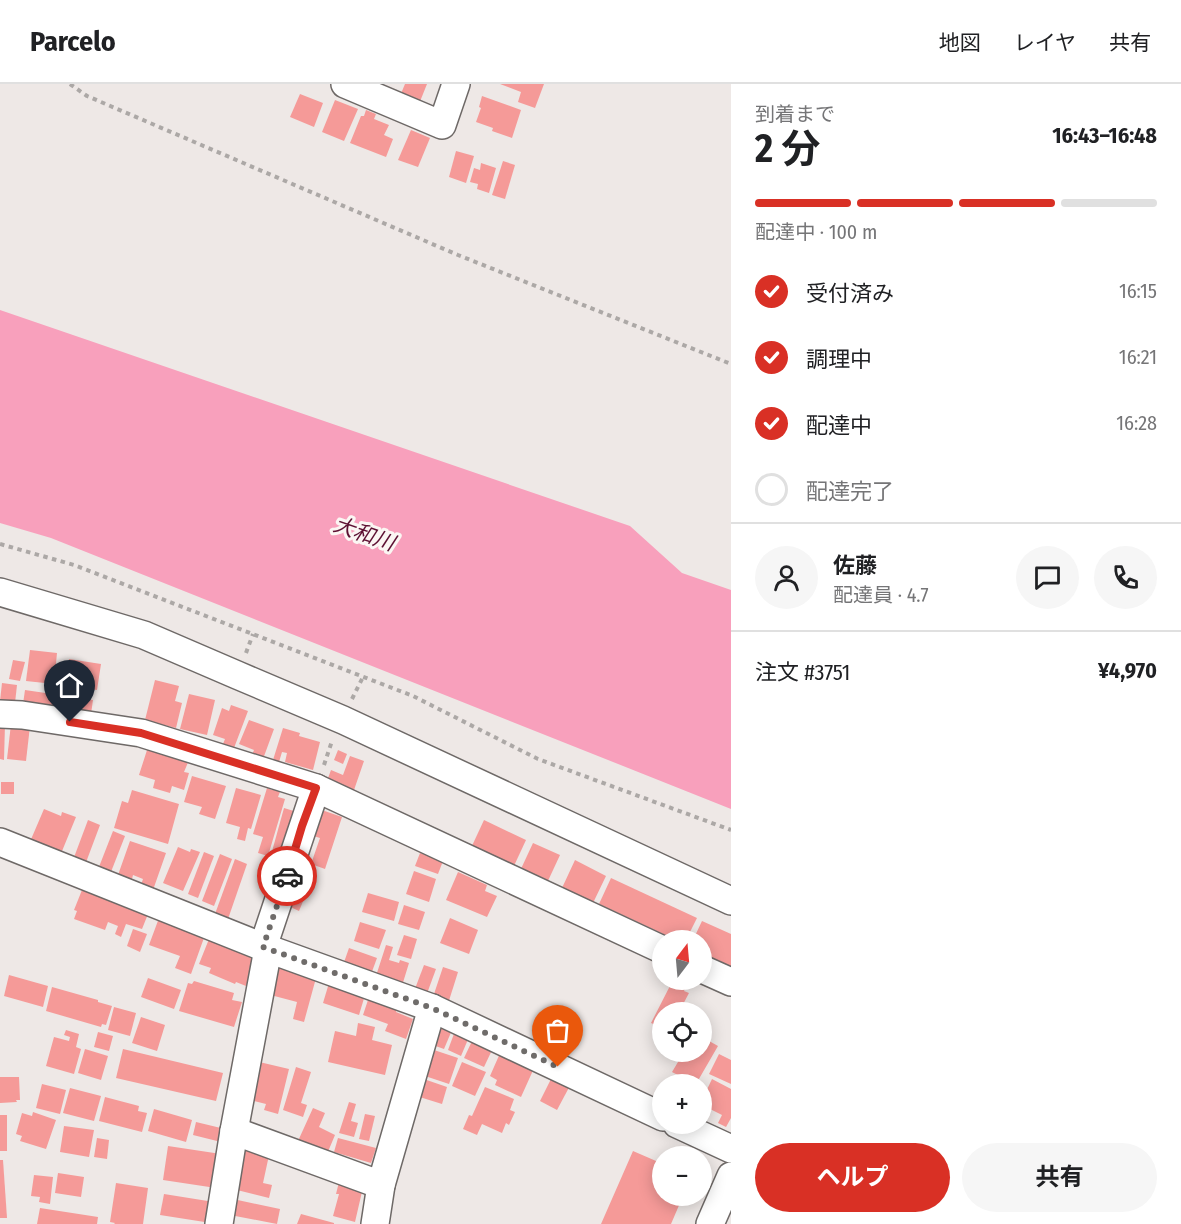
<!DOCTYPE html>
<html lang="ja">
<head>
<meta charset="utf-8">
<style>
	:root { --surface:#fff; --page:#f6f6f6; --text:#202124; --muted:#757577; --line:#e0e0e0; --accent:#d93025 }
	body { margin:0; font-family:"Fira Sans Condensed","Noto Sans JP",sans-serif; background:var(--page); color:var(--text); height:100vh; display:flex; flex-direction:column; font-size:22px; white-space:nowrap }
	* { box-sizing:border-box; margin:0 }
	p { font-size:20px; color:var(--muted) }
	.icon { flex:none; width:33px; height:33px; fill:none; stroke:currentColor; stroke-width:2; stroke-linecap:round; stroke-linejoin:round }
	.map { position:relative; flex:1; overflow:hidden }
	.drawer { display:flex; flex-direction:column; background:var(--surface); width:450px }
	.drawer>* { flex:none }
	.needle { width:39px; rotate:16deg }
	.tools { position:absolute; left:652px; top:846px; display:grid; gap:12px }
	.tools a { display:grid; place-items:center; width:60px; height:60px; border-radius:50%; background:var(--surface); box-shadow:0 3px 15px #0003; font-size:30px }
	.pin { position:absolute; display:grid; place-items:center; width:51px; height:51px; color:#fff; margin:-62px -26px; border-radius:50% 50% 50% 0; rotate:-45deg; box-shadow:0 0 6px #0007 }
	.pin .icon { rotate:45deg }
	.courier { position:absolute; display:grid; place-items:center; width:60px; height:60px; margin:-30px; border:4px solid #d93025; border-radius:50%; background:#fff; color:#222; box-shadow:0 2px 8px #0007 }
	.summary em { font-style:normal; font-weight:700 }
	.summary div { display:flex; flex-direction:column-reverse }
	.summary { display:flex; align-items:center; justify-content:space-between; height:102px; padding:0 24px }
	h1 { font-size:39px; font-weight:700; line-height:45px }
	.bar { display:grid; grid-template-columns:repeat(4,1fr); gap:9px 6px; align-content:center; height:72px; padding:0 24px }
	.bar i { height:8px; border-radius:4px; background:var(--line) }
	.bar .active { background:var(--accent) }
	.bar p { grid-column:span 4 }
	.line { display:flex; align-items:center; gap:15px; padding:0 24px; border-top:2px solid var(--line) }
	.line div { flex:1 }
	.round { display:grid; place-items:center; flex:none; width:63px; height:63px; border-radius:32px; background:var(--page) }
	ol { padding:0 24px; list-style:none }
	li { display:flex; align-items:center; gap:18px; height:66px }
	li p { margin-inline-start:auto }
	li .icon { padding:6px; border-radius:50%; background:var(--accent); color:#fff; stroke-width:4 }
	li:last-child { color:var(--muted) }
	li i { width:33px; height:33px; border:3px solid var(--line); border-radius:50% }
	.button { display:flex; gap:12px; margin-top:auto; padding:12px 24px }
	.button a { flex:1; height:69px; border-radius:36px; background:var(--accent); color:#fff; font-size:24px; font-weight:700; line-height:69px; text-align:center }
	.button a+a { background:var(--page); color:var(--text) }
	header { display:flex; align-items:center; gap:36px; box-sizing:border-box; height:84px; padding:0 30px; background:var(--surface); border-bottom:2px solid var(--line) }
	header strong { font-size:28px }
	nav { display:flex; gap:33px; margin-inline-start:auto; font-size:21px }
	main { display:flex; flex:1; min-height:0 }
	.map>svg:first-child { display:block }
	.water { fill:#f8a0bc }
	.building { fill:#f59a98 }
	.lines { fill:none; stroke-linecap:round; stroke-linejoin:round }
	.street-casing { stroke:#6e6967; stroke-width:30 }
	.path { stroke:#aca8a6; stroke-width:4; stroke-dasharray:4.5 4.5; stroke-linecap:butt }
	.street { stroke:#fff; stroke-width:27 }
	.done { stroke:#6f6c6a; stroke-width:6; stroke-dasharray:0 10.8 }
	.route { stroke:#d93025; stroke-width:8 }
	.labels { text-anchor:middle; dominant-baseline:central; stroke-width:6; stroke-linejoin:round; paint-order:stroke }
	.water-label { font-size:21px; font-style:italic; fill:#5d1032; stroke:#fbf6f3 }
</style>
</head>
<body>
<header>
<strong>Parcelo</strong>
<nav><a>地図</a><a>レイヤ</a><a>共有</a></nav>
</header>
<main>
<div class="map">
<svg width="731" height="1140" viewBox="0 0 731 1140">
	<rect width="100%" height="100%" fill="#eee8e6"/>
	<path class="water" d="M0,226L630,442L682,489L731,506V725L51,454L0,439Z"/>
	<g class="building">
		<path d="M405,0H427L419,20L400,12Z"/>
		<path d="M500,0H544L535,24L518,18L521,8Z"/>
		<path d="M300,10L323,19L314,43L290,33Z"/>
		<path d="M482,12L521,26L512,54L492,47L493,44L476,38L481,24L479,23Z"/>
		<path d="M335,16L358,25L344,57L322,48Z"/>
		<path d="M366,26L376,30L374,35L389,41L384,51L393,55L386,73L350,59L361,32H364Z"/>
		<path d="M411,46L430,54L418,83L398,76Z"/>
		<path d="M456,67L474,72L466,99L449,93Z"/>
		<path d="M503,77L515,81L505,115L492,111Z"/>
		<path d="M481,79L496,84L489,109L477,105L478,100L470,98L474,84L480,86Z"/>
		<path d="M30,566L57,569L54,600L26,597Z"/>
		<path d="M69,575L101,580L97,606L65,601Z"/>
		<path d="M13,576L25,578L20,597L9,595Z"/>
		<path d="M155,596L179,602L175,617L182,619L176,644L145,636Z"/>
		<path d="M2,599L17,601L15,619L0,617Z"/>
		<path d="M25,606L93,616L91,630L23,620Z"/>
		<path d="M189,610L215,616L207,651L180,645Z"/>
		<path d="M231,621L248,627L234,664L223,660L225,655L213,651L222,624L229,627Z"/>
		<path d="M249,636L274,645L263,675L252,671L254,666L239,660Z"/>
		<path d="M0,640H5L4,676L0,675Z"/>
		<path d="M11,640L30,642L26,677L7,675Z"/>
		<path d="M283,644L300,649L299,652L320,658L313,686L285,678L287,669L282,668L279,678L273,676Z"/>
		<path d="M148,663L189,676L184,688L189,689L184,706L172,702L170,709L153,704L155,696L139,691Z"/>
		<path d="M338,666L347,670L343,680L334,676Z"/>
		<path d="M350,672L364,677L354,706L327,697L331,686L343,691Z"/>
		<path d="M192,692L226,702L215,735L199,730L202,723L184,718Z"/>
		<rect x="1" y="698" width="13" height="12"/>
		<path d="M273,703L281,705L278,713L285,715L268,772L258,769L263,753L253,750L267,704L272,706Z"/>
		<path d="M236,704L261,711L251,745L248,744L245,757L237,755L240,743L226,739Z"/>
		<path d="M132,706L179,720L168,760L114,744L122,717L128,719Z"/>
		<path d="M284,724L297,728L284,774L271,771Z"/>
		<path d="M316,724L342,733L325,785L311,780L320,754L307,750Z"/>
		<path d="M44,725L61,732L62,728L76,733L60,772L29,760Z"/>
		<path d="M88,736L100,741L85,781L73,776Z"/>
		<path d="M484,736L526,756L513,784L471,764Z"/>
		<path d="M113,747L125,752L109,793L97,788Z"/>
		<path d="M130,757L166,769L153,806L141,801L143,795L133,791L132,795L118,791Z"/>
		<path d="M533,759L560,771L547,799L520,787Z"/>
		<path d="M178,763L190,768L191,765L200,768L183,807L163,799Z"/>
		<path d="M204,768L214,772L198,814L188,810Z"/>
		<path d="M420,769L443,777L438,790L415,782Z"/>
		<path d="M220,770L232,775L214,822L202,817Z"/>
		<path d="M235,775L247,780L228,835L215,830Z"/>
		<path d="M575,776L606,792L593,819L570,812L572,808L562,804Z"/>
		<path d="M414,787L436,795L429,818L406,810Z"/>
		<path d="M458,788L487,801L485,807L497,812L487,833L446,816Z"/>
		<path d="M611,794L697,834L686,856H676L599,820Z"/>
		<path d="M82,806L148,830L142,845L126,840L121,853L115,850L118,842L108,838L105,846L74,835L77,827L74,826Z"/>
		<path d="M292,809L304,815L299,827L286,821Z"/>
		<path d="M368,809L399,818L394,837L362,828Z"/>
		<path d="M404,821L425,828L419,846L398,840Z"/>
		<path d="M159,834L205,851L191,890L175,884L180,872L149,861Z"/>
		<path d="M450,834L478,846L469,870L440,859Z"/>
		<path d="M702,837L731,850V884L702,871V856H693Z"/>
		<path d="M360,838L386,846L379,865L354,857Z"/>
		<path d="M133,845L147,850L140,868L127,862Z"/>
		<path d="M211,850L259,869L246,902L236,898L235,900L209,889L211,884L199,880Z"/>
		<path d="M404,851L417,855L411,875L397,871Z"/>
		<path d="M386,861L393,863L389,876L399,879L400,876L409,879L401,905L375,895Z"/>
		<path d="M349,864L377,874L370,893L342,884Z"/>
		<path d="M424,881L436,885L425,915L413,910Z"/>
		<path d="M271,882L316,894L304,938L293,935L297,918L263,909Z"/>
		<path d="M443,883L458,888L447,923L432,916Z"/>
		<path d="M9,891L48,902L43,923L4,912Z"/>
		<path d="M148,894L181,906L174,925L141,913Z"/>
		<path d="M673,896H689L684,907L689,909L679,928H663V944L651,939Z"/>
		<path d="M194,897L234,909L232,916L242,918L234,943L179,927L188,899L192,900Z"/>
		<path d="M329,899L365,911L359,931L323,919Z"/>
		<path d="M52,903L98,916V918L112,922L106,941L102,940L101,943L46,927Z"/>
		<path d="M369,913L397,924L396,928L413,935L406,955L385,947L388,940L363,931Z"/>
		<path d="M114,923L136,929L130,952L108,946Z"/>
		<path d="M141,933L165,941L157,967L132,959Z"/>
		<path d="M358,939L375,943L372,956L392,961L385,991L328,978L335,947L356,952Z"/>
		<path d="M438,940L452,946L444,965L430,960Z"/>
		<path d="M66,946L79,950L76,963L81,965L74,990L46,982L54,953L69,957L70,953L64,951Z"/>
		<path d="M455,947L469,953L461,972L448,966Z"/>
		<path d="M98,948L113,952L109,967L94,963Z"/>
		<path d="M702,953L718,962L696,1000H695L672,988L684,968H702Z"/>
		<path d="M473,955L493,964L484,983L464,974Z"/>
		<path d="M425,963L458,974L449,1000L416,989Z"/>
		<path d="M85,965L108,972L101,996L78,989Z"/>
		<path d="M123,965L223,989L216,1017L116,994Z"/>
		<path d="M501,967L535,982L521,1013L495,1001L497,996L490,992Z"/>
		<path d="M719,970L731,976V1000L709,990Z"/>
		<path d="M251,976L289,985L278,1030L264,1026L266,1020L241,1014Z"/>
		<path d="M462,978L486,988L475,1012L452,1002Z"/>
		<path d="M296,983L311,988L301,1019L307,1021L303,1033L283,1026Z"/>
		<path d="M555,987L573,996L557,1026L540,1017Z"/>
		<path d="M415,992L447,1003L442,1020L410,1010Z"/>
		<path d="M0,993H19L20,1016H16L17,1018L0,1019Z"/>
		<path d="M712,995L731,1005V1034L726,1043L718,1039L722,1031L710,1025L707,1031L702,1029V1016Z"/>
		<path d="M42,1000L66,1006L60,1030L36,1024Z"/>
		<path d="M485,1003L514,1015L510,1026L515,1028L509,1041L506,1039L502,1049L482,1040L477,1051L463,1045L469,1031L472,1032Z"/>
		<path d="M70,1004L101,1012L94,1037L63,1029Z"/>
		<path d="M105,1013L139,1022L138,1027L147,1029L142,1048L99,1037Z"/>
		<path d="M349,1018L356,1020L351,1037L358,1039L354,1053L339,1049Z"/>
		<path d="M313,1024L325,1029L319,1043L335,1051L327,1070L298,1057Z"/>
		<path d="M154,1025L192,1036L186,1058L148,1047Z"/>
		<path d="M33,1028L56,1036L46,1065L20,1057L22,1052L16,1050L22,1029L32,1032Z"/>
		<path d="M365,1030L375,1032L369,1057L359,1055Z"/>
		<rect x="0" y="1031" width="7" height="36"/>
		<path d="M196,1038L225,1045L221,1058L193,1051Z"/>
		<path d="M64,1042L94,1046L89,1073L60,1068Z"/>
		<path d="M97,1054L109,1056L107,1075L94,1073Z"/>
		<path d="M338,1054L376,1064L371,1079L334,1068Z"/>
		<path d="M245,1056L271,1062L263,1099L272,1101L269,1114L233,1105Z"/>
		<path d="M168,1062L221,1070L216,1104L163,1096Z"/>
		<path d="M633,1067L663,1080V1112H683L671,1140H601Z"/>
		<path d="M0,1076H3L7,1134H0Z"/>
		<path d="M58,1089L84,1093L81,1113L55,1109Z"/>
		<path d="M34,1091L53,1093L50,1120L39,1118L40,1113L31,1112Z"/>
		<path d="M340,1094L364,1099L355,1138L333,1132L339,1110H336Z"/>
		<path d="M116,1099L148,1104L143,1140H114L115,1139L110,1138Z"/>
		<path d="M164,1110L214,1118L211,1139L160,1131Z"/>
		<path d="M233,1115L280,1125L277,1140L230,1131Z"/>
		<path d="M40,1124L98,1133L97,1140H37Z"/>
		<path d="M301,1130L334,1139V1140H297Z"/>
	</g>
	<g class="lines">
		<defs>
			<g id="street">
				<path d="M345,0L442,41L456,0"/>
				<path d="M0,508L144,551L237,591L343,636L731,817"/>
				<path d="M0,630L22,631L141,649L316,704L663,866"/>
				<path d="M0,758L263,863L432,924L663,1033"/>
				<path d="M263,863L316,704"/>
				<path d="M702,885L731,898"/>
				<path d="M677,1040L731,1065"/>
				<path d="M234,1047L381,1101"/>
				<path d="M219,1140L234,1047L268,865"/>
				<path d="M375,1140L381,1101L432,924"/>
				<path d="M710,1140L731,1092"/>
			</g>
		</defs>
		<use href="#street" class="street-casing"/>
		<g class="path">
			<path d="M70,0L87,12L458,171L731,280"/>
			<path d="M0,460L74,481L413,612L538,675L731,746"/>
			<path d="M246,569L253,550"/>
			<path d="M352,615L363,593"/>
			<path d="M324,681L332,657"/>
		</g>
		<use href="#street" class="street"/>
	</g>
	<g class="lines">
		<path class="done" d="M287,792L263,863L432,924L558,983"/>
		<path class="route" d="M70,638L141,649L316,704L302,742L287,792"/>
	</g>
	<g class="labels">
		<g class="water-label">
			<text transform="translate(364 450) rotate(19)">大和川</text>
		</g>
	</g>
</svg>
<div class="tools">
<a><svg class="needle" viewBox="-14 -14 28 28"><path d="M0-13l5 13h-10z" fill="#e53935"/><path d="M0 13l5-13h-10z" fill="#757577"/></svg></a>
<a><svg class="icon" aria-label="locate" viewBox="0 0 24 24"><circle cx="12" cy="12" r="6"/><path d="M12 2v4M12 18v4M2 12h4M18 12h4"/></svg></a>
<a>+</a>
<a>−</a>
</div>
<div class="pin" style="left:558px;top:983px;background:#ea580c"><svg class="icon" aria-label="bag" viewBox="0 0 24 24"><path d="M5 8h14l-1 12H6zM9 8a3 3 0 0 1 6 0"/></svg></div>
<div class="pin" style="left:70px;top:638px;background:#1f2937"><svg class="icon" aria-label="home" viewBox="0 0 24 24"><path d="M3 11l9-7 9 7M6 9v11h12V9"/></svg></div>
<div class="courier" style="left:287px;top:792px"><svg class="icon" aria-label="car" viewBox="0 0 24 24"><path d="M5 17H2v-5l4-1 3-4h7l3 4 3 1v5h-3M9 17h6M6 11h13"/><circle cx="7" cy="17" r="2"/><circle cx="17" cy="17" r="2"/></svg></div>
</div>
<section class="drawer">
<div class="summary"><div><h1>2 分</h1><p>到着まで</p></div><em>16:43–16:48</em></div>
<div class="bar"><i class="active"></i><i class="active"></i><i class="active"></i><i></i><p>配達中 · 100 m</p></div>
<ol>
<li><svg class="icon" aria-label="check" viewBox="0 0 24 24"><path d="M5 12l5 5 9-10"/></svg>受付済み<p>16:15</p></li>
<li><svg class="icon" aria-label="check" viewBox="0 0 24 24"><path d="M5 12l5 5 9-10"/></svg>調理中<p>16:21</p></li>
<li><svg class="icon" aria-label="check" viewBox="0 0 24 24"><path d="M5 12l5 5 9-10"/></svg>配達中<p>16:28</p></li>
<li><i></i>配達完了</li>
</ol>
<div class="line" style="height:108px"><a class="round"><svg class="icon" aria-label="person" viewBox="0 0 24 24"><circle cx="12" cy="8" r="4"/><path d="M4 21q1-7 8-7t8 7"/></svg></a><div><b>佐藤</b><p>配達員 · 4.7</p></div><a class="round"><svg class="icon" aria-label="chat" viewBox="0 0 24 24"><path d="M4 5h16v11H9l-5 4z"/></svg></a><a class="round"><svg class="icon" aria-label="phone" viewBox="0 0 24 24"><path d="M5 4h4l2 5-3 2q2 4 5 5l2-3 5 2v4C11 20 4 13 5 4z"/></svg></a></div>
<div class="line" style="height:78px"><div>注文 #3751</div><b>¥4,970</b></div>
<div class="button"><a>ヘルプ</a><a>共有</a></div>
</section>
</main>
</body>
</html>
